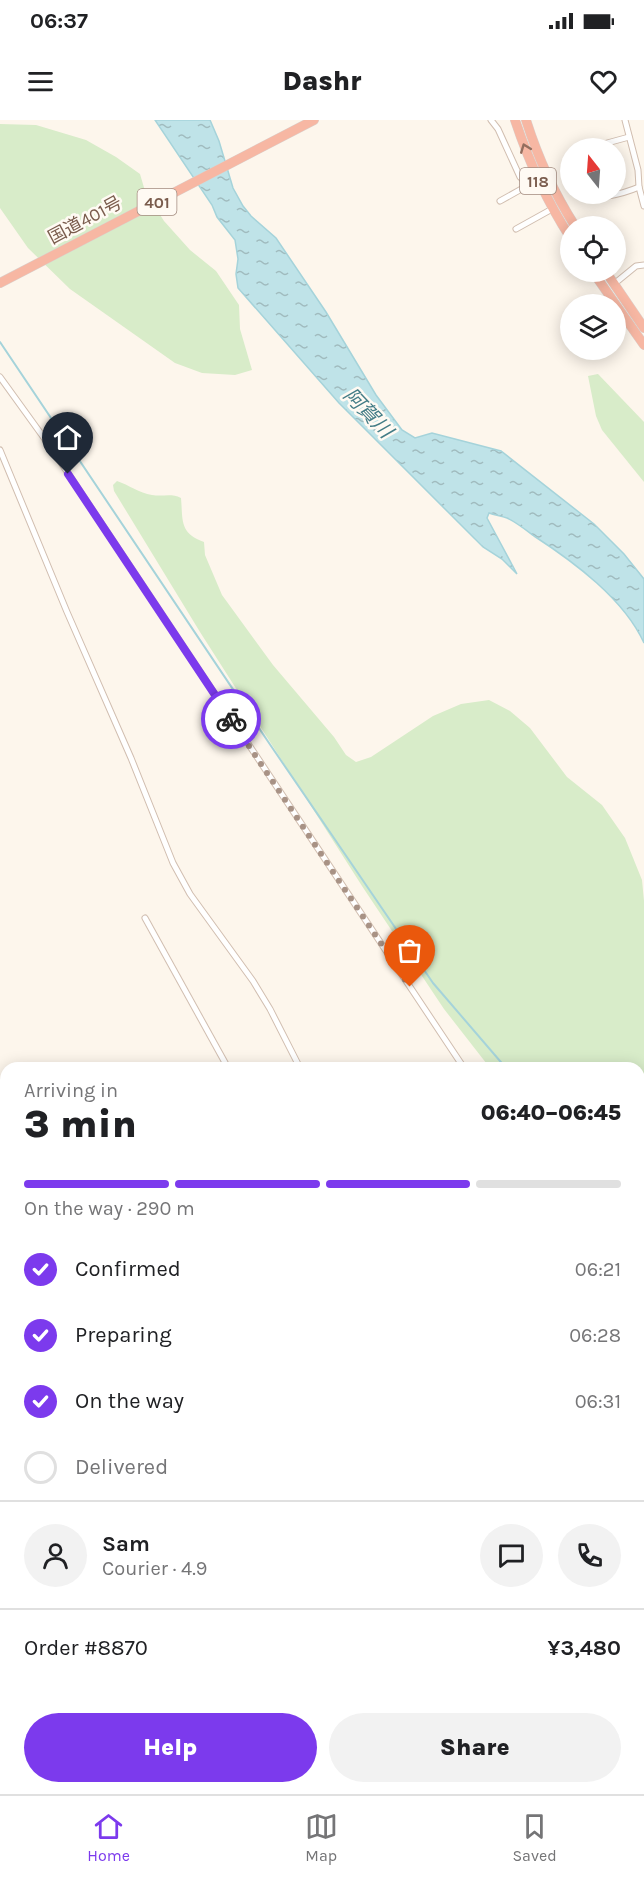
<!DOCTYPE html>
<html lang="en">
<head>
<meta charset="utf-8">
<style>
	:root { --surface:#fff; --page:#f2f2f2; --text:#202124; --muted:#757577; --line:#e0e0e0; --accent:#7c3aed }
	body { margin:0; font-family:Karla,"Noto Sans JP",sans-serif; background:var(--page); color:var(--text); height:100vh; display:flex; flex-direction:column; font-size:22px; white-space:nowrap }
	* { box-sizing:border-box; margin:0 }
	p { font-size:20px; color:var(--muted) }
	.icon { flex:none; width:33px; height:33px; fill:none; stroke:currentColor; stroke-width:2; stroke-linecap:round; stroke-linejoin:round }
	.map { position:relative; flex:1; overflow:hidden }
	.details { position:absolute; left:0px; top:942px; width:645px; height:732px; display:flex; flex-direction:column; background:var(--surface); border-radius:18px 18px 0 0; box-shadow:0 3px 15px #0003 }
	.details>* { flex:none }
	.needle { width:39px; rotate:343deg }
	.controls { position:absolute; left:560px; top:18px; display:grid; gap:12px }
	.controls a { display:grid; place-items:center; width:66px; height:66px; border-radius:50%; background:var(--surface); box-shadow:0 3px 15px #0003; font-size:30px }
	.pin { position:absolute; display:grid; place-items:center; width:51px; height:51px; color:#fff; margin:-62px -26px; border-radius:50% 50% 50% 0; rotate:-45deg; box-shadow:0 0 6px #0007 }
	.pin .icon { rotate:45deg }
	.courier { position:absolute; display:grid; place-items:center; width:60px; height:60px; margin:-30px; border:4px solid #7c3aed; border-radius:50%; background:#fff; color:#222; box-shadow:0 2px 8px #0007 }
	.head em { font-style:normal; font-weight:800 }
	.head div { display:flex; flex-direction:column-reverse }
	.head { display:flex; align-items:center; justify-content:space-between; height:102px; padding:0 24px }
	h1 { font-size:39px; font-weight:800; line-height:45px }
	.bar { display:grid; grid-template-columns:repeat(4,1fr); gap:9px 6px; align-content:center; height:72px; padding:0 24px }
	.bar i { height:8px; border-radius:4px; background:var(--line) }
	.bar .selected { background:var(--accent) }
	.bar p { grid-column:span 4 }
	.line { display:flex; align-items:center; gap:15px; padding:0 24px; border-top:2px solid var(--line) }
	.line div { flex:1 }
	.round { display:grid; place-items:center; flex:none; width:63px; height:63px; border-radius:32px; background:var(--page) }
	ol { padding:0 24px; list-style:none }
	li { display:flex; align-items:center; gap:18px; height:66px }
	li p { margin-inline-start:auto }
	li .icon { padding:6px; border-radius:50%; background:var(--accent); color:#fff; stroke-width:4 }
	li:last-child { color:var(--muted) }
	li i { width:33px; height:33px; border:3px solid var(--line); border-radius:50% }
	.primary-button { display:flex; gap:12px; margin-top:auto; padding:12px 24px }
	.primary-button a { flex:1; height:69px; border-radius:36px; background:var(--accent); color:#fff; font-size:24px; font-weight:800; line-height:69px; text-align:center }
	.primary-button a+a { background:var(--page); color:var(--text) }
	.status { display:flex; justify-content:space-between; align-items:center; height:42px; padding:0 30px; background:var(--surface); direction:ltr }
	.status svg { height:16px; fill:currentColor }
	header { display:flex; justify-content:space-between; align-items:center; height:78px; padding:0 24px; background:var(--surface); font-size:27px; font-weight:800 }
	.tab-bar { display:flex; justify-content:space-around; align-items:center; height:84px; border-top:2px solid var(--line); background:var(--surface); font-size:16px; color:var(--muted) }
	.tab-bar a { display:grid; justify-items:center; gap:3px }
	.tab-bar .selected { color:var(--accent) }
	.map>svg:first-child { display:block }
	.grass { fill:#d8ecc9 }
	.water { fill:url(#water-ripples); stroke:#a5d3da; stroke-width:1.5 }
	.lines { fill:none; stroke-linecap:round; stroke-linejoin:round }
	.stream { stroke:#a5d3da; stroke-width:2 }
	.street-casing { stroke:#d1beb0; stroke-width:7 }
	.secondary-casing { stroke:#d6c0b0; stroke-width:9 }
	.highway-casing { stroke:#dad1cd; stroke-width:10 }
	.street { stroke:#fff; stroke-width:5 }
	.secondary { stroke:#fff; stroke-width:8 }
	.highway { stroke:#f7b7a3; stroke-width:9 }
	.rail { stroke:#b9a8c9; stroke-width:2; stroke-dasharray:9 6; stroke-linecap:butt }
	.oneway { stroke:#936e5e }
	.done { stroke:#a89285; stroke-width:6; stroke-dasharray:0 10.8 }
	.route { stroke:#7c3aed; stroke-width:8 }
	.labels { text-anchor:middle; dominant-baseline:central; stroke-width:5; stroke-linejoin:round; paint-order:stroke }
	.shield { fill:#fffaf3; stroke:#a28b7f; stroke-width:1.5 }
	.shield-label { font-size:16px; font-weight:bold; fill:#7a5c4d }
	.street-label { font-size:18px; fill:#7a5c4d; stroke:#fffaf3 }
	.water-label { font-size:20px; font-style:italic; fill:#437c86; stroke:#fffaf3 }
</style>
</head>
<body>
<div class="status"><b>06:37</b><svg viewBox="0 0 49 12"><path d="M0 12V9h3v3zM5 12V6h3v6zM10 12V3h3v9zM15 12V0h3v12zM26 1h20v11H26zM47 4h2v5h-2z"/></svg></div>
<header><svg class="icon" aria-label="menu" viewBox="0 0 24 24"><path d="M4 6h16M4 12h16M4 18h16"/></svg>Dashr<svg class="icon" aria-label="heart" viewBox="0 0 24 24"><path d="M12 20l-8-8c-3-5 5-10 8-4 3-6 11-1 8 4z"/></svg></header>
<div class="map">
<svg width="644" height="1674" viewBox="0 0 644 1674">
	<defs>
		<pattern id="water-ripples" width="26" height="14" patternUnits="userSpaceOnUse" patternTransform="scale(1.5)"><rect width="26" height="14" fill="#bfe3e8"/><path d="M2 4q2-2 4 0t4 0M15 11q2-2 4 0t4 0" fill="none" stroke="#a0bbbe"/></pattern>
	</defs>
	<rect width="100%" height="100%" fill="#fdf6ec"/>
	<g class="grass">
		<path d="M0,4L36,5L86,20L116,37L140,54L145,71L164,101L190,130L216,151L239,185L240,209L252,250L235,255L202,253L175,243L70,169L28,128L0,88Z"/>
		<path d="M598,254L644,302V362L602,310L596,296L588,256Z"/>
		<path d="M117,361C129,365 139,373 152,375C163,377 171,373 181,378C183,400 179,413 204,422L205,435L222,475L273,545L334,617L346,635L356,642L371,637L433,596L461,584L489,580L510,591L530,608L567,657L602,685L625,718L642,760L644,781V1134L639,1124V948H490L444,889L362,766L200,512L114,371L113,365Z"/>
	</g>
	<path class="water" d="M155,0H210L219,21L233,68L243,86L251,96L276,118L326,192L376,275L402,310L415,318L432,313L501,331L594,404L624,434L644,459V523C624,479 574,442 534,416C526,410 516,402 507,398C501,396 495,395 489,393L487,398L517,454L502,439L483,427L339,283L238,168L236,154L238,139L235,120L217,97L212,85Z"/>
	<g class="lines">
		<g class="stream">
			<path d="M0,222L269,623L433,863L506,948"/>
			<path d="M639,1100L644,1106"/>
		</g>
		<defs>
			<g id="street">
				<path d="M491,0L498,9L520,57C526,63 530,65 538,60"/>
				<path d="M625,0L638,50L639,67L644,86"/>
				<path d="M589,28L629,17"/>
				<path d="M580,74C594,82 625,73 639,67"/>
				<path d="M500,81L525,67L527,63"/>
				<path d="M516,109L552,89"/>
				<path d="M614,164L636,146L644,145"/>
				<path d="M0,257L52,329L464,948"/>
				<path d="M0,330L67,492L131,638L173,743L190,774L253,861L270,889L300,948"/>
				<path d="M145,798L228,948"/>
				<path d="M639,1169L644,1176"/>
				<path d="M0,1265L6,1261"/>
				<path d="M0,1413L6,1424"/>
				<path d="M639,1423L644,1421"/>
				<path d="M639,1504L644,1511"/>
				<path d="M0,1563L6,1558"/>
				<path d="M639,1575L644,1572"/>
				<path d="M0,1607L6,1604"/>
				<path d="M0,1631L6,1634"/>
				<path d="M53,1668L57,1674"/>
				<path d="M495,1668L499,1674"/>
				<path d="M92,1674L98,1668"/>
				<path d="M327,1674V1668"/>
				<path d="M506,1674L514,1668"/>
			</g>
			<path id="secondary" d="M216,1668L220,1674"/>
			<g id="highway">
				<path d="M515,0C529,42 546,80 570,117"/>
				<path d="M526,0C538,38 554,73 575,106"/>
				<path d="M593,152L644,225"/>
				<path d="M606,152L644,208"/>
				<path d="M0,163L314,0"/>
			</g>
		</defs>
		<use href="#street" class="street-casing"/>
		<use href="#secondary" class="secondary-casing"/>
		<use href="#highway" class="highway-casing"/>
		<use href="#street" class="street"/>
		<use href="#secondary" class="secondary"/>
		<use href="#highway" class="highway"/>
		<g class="rail">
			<path d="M639,1106L644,1103"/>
			<path d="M0,1597L6,1592"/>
		</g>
	</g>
	<defs><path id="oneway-chevron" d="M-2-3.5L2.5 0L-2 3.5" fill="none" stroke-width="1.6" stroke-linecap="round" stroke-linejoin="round" transform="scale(1.5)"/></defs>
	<use class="oneway" href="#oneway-chevron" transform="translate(525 28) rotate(-111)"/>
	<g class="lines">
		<path class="done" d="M231,599L410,867"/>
		<path class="route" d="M68,354L231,599"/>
	</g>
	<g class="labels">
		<g class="shield">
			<rect x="520" y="48" width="36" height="26" rx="4.5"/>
			<rect x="137.5" y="69" width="39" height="26" rx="4.5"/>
		</g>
		<g class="shield-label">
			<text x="538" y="61">118</text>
			<text x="157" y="82">401</text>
		</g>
		<g class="street-label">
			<text transform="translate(85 100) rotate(-28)">国道401号</text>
		</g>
		<g class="water-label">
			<text transform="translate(368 293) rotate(46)">阿賀川</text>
		</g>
	</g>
</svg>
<div class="controls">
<a><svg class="needle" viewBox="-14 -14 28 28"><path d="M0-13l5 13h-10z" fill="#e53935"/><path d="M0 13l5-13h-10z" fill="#757577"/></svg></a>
<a><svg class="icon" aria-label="locate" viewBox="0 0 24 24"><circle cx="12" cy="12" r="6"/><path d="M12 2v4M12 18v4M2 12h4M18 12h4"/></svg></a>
<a><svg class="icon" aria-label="layers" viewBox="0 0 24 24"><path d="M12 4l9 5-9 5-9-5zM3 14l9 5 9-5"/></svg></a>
</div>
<div class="pin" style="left:410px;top:867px;background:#ea580c"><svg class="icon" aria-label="bag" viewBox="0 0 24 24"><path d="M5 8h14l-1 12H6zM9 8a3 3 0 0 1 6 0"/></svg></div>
<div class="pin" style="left:68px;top:354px;background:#1f2937"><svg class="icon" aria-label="home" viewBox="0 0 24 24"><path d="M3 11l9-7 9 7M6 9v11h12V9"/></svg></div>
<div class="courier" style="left:231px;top:599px"><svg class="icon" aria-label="bike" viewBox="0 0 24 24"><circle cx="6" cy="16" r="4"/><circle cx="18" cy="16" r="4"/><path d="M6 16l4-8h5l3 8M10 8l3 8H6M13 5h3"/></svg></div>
<section class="details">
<div class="head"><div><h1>3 min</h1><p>Arriving in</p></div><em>06:40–06:45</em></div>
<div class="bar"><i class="selected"></i><i class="selected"></i><i class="selected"></i><i></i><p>On the way · 290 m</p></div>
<ol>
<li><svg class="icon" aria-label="check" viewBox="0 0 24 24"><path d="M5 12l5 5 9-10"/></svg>Confirmed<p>06:21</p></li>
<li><svg class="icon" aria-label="check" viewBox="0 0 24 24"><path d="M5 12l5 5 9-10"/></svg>Preparing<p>06:28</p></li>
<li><svg class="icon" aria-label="check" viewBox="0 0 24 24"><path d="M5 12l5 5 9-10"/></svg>On the way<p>06:31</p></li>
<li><i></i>Delivered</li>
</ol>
<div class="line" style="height:108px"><a class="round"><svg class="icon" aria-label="person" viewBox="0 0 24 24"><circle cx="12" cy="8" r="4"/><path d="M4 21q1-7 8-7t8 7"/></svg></a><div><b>Sam</b><p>Courier · 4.9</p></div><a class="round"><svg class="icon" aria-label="chat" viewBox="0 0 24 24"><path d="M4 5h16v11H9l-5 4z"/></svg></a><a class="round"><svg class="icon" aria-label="phone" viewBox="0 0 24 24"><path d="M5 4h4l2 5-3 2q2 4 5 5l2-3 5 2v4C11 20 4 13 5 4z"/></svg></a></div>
<div class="line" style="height:78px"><div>Order #8870</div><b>¥3,480</b></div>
<div class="primary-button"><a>Help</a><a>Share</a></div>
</section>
</div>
<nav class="tab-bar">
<a class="selected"><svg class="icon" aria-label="home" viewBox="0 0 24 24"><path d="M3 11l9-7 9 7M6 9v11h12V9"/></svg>Home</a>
<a><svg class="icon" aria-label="map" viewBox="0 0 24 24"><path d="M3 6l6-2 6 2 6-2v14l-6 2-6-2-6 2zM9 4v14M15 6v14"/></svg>Map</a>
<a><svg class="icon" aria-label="saved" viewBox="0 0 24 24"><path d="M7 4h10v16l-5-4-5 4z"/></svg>Saved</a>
</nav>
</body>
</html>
